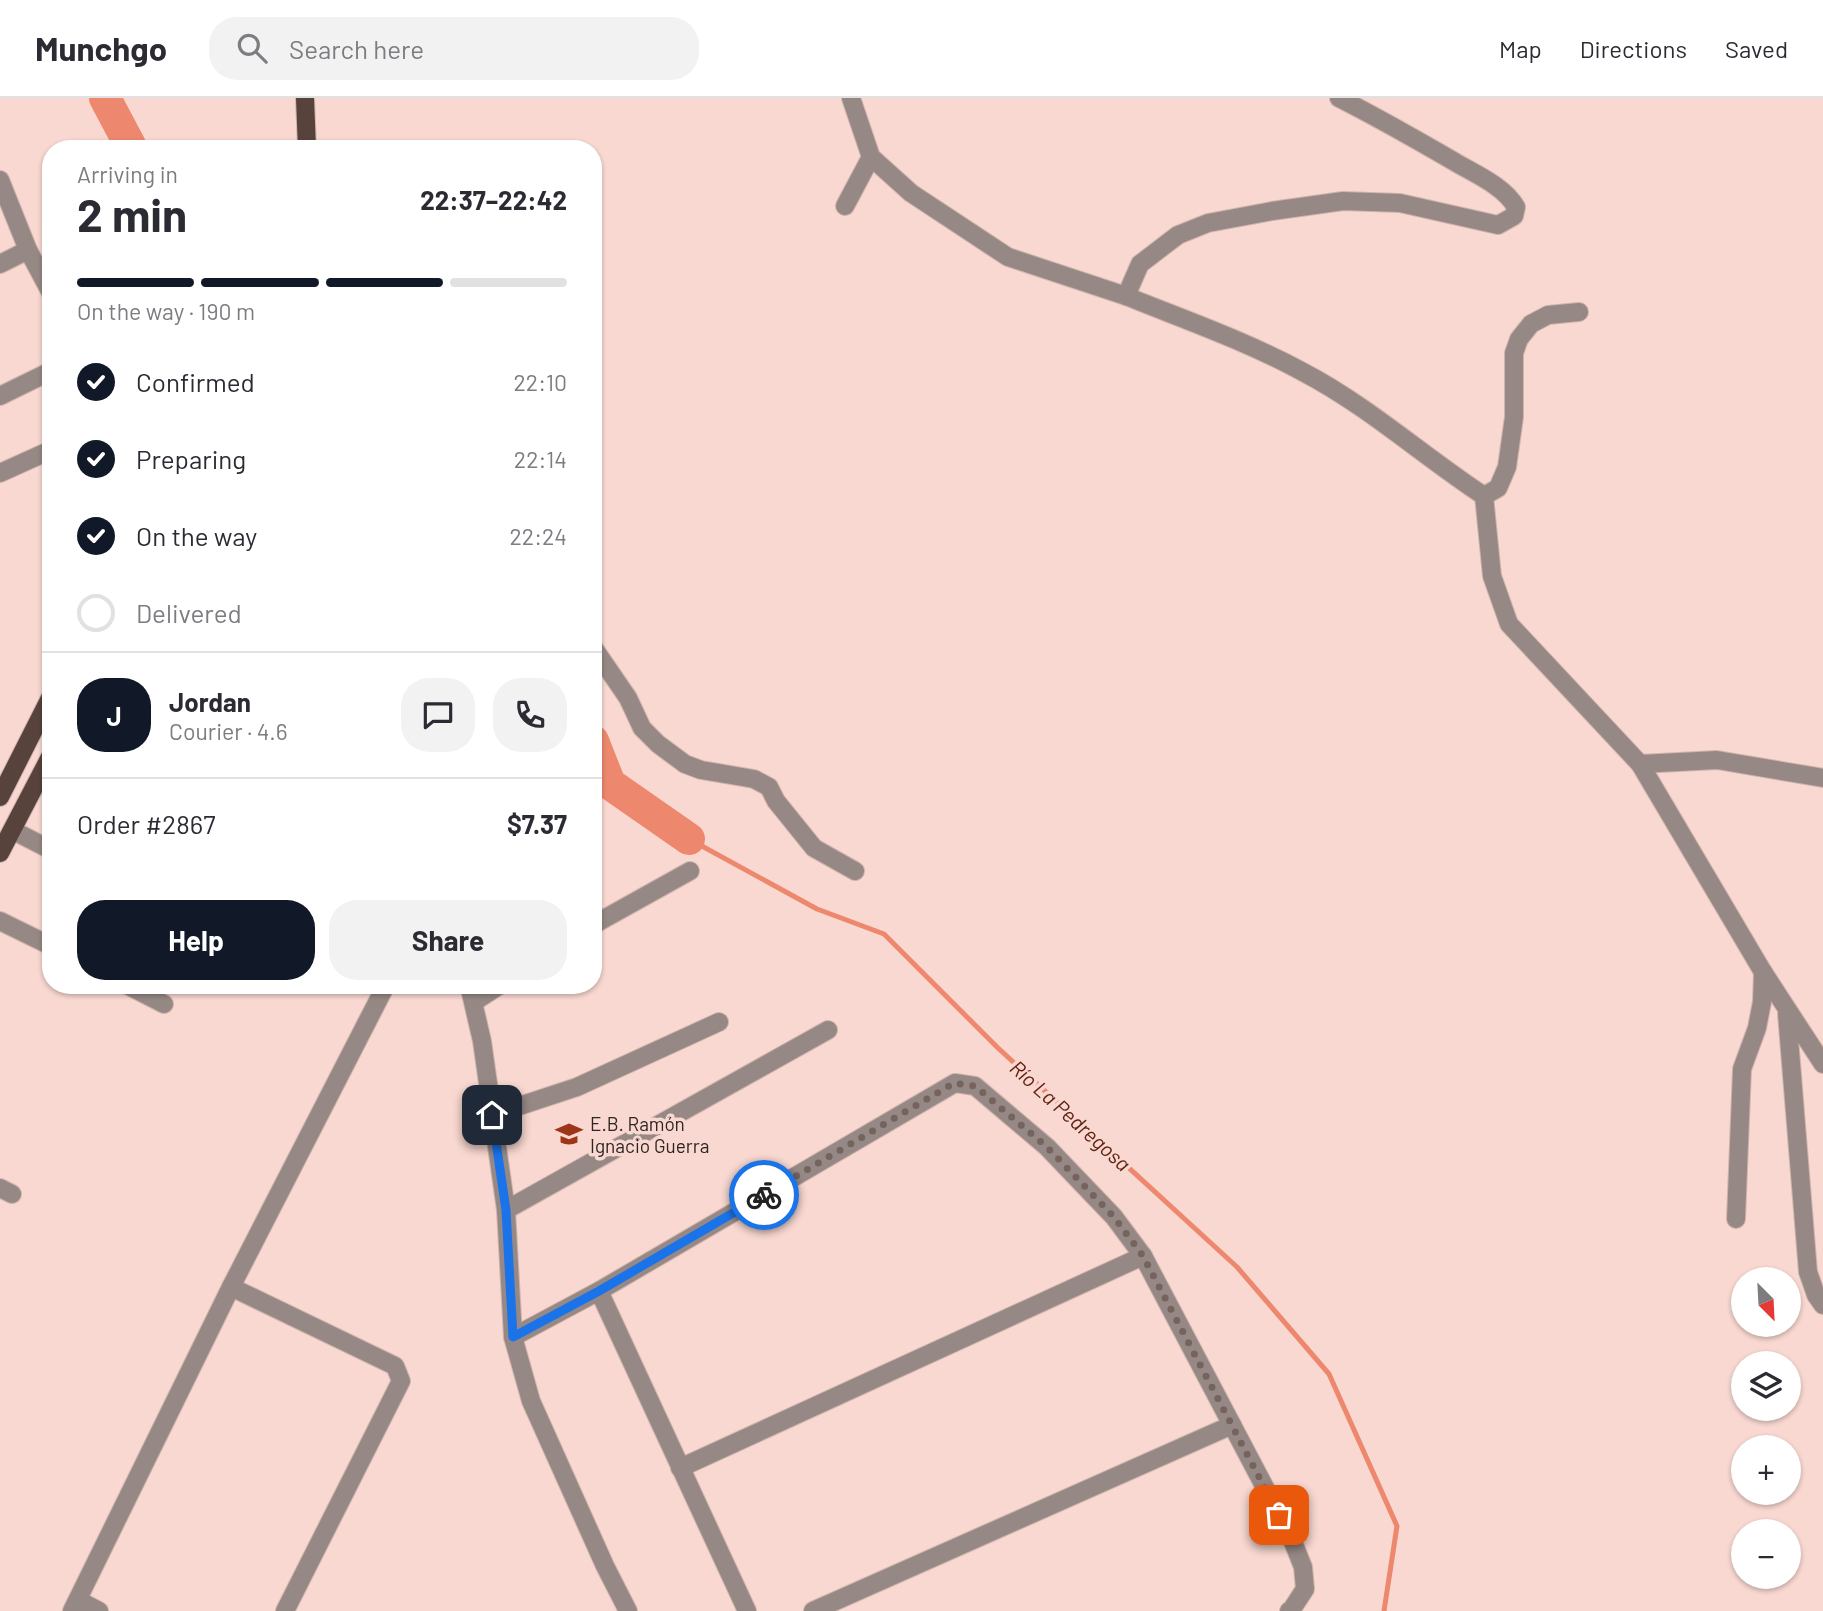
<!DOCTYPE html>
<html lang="en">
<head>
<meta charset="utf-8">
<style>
	:root { --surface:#fff; --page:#f2f2f3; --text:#2b2b33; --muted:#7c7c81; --line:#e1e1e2; --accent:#111827 }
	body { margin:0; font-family:Barlow,sans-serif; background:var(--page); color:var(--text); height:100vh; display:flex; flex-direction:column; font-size:26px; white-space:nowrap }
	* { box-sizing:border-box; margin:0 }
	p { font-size:23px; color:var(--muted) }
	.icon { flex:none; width:38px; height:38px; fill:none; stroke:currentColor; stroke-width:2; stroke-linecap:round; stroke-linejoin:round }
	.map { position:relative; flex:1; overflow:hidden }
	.details { position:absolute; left:42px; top:42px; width:560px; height:854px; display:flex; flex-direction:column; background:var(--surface); border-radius:28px; box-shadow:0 2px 5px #0004 }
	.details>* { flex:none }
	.needle { width:46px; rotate:156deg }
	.tools { position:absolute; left:1731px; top:1169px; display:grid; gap:14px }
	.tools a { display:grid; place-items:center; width:70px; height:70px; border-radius:50%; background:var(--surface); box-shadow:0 2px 5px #0004; font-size:35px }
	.pin { position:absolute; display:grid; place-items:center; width:60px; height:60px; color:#fff; margin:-30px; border-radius:14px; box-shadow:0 4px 10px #0006 }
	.courier { position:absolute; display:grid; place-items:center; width:70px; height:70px; margin:-35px; border:5px solid #1a73e8; border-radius:50%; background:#fff; color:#222; box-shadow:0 2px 9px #0007 }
	.headline em { font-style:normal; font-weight:700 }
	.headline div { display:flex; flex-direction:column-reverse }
	.headline { display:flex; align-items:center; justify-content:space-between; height:119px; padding:0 35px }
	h1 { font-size:46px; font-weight:700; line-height:52px }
	.bar { display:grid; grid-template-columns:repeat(4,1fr); gap:10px 7px; align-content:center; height:84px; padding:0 35px }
	.bar i { height:9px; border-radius:5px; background:var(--line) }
	.bar .current { background:var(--accent) }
	.bar p { grid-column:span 4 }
	.line { display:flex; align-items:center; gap:18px; padding:0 35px; border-top:2px solid var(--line) }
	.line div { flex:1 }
	.round { display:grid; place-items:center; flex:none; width:74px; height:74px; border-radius:28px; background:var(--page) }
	ol { padding:0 35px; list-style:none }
	li { display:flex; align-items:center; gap:21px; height:77px }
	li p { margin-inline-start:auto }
	li .icon { padding:7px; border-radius:50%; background:var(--accent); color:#fff; stroke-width:4 }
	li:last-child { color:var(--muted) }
	li i { width:38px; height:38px; border:4px solid var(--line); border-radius:50% }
	.primary-button { display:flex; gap:14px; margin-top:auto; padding:14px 35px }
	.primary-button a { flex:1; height:80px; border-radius:28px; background:var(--accent); color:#fff; font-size:28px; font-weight:700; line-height:80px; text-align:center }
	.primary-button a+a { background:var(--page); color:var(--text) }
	header { display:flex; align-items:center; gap:42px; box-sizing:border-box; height:98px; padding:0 35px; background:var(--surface); border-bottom:2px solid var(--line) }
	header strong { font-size:33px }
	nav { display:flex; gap:38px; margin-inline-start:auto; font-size:24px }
	.search { width:490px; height:63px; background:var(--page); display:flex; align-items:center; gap:18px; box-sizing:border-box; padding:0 24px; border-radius:28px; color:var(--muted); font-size:26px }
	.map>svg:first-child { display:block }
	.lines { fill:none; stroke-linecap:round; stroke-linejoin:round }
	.stream { stroke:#ed886e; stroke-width:5 }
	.river { stroke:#ed886e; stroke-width:32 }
	.minor-casing { stroke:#d0b4ad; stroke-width:20 }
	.major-casing { stroke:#d0b4ad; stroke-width:20 }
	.minor { stroke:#968985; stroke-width:18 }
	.major { stroke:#58423c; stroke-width:18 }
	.done { stroke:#75635e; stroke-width:7; stroke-dasharray:0 12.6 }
	.route { stroke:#1a73e8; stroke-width:9 }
	.labels { text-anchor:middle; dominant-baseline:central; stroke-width:7; stroke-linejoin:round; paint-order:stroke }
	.poi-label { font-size:19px; fill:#2f2421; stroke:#f8d8d0; text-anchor:start }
	.water-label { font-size:21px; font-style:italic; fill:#602111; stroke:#f8d8d0 }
</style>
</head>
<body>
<header>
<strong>Munchgo</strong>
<div class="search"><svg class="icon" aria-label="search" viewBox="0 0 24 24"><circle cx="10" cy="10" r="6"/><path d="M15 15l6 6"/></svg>Search here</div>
<nav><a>Map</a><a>Directions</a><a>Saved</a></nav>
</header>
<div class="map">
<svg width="1823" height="1513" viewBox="0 0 1823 1513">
	<rect width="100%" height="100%" fill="#f8d8d0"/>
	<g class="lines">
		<path class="stream" d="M689,741L817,811L884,836L998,950L1237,1169L1329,1276L1397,1428L1384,1513"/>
		<g class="river">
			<path d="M105,0L132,51"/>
			<path d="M593,643L610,686L689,741"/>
		</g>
		<defs>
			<g id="minor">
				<path d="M851,0L871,59L911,95L1008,159L1126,198"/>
				<path d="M1339,0C1379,20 1417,42 1455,64C1475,76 1504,88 1516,109L1514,118L1498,127L1400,105L1343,103L1272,113L1208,125L1178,137L1140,166L1126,198C1185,222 1246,243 1303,274C1368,308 1423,358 1484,398L1492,478L1509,526L1640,666L1763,874L1823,966"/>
				<path d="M0,82L28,152L51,195"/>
				<path d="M845,108L871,59"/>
				<path d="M0,166L28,152"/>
				<path d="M0,298L51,273"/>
				<path d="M0,375L51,352"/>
				<path d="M1484,398L1498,390L1507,369L1514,319V255L1519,241L1531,226L1548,217L1579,214"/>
				<path d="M593,549L628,600L642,630L658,646L685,666L701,672L754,681L769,689L776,703L814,750L855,773"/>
				<path d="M1640,666L1717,662L1823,680"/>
				<path d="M12,732L51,752"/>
				<path d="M0,823L51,848"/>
				<path d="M593,827L690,773"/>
				<path d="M127,887L164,906"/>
				<path d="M469,887L482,943L506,1112L513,1239L531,1303L605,1468L628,1513"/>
				<path d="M474,904L500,887"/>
				<path d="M1787,916L1808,1174L1816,1197L1823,1207"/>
				<path d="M492,1017L577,989L719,924"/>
				<path d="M0,1090L12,1096"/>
				<path d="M506,1112L828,932"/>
				<path d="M1736,1121L1742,971L1757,930L1762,904L1763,874"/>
				<path d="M231,1189L395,1268L401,1283L285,1513"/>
				<path d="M599,1193L747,1513"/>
				<path d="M513,1239L599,1193L955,985L975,988L1047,1049L1114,1119L1143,1158L1291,1439L1303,1469L1305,1491L1292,1511L1289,1513"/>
				<path d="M680,1370L1143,1158"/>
				<path d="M78,1502L99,1513"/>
				<path d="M72,1513L231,1189L386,887"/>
				<path d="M813,1513L1232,1327"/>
			</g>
			<g id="major">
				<path d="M305,0L307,51"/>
				<path d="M0,699L51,598"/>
				<path d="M0,755L51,657"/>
			</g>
		</defs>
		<use href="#minor" class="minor-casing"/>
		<use href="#major" class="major-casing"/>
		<use href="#minor" class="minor"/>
		<use href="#major" class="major"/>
	</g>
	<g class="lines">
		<path class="done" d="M764,1097L954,985L975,988L1047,1049L1114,1119L1143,1158L1279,1417"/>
		<path class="route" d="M492,1017L506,1112L513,1239L599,1193L764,1097"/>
	</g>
	<defs>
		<symbol id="school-bare" viewBox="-9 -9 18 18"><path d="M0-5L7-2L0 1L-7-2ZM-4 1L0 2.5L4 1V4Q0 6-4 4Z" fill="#9d3519" stroke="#f8d8d0" stroke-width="2.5" paint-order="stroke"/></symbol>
	</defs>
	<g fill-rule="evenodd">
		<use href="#school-bare" x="550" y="1017" width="38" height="38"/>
	</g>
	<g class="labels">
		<g class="poi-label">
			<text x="590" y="1025">E.B. Ramón<tspan x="590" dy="22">Ignacio Guerra</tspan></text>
		</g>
		<g class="water-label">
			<text transform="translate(1071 1017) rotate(42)">Río La Pedregosa</text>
		</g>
	</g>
</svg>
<div class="tools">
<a><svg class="needle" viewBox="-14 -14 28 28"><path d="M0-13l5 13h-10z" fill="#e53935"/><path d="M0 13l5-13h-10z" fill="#7c7c81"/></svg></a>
<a><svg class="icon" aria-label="layers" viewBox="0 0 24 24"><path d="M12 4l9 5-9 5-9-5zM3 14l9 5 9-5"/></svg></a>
<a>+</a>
<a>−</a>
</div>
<div class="pin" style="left:1279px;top:1417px;background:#ea580c"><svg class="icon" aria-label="bag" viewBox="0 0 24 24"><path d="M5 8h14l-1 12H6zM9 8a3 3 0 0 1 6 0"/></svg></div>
<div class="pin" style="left:492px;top:1017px;background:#1f2937"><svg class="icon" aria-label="home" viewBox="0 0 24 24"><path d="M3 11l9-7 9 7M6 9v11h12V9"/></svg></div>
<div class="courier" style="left:764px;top:1097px"><svg class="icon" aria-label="bike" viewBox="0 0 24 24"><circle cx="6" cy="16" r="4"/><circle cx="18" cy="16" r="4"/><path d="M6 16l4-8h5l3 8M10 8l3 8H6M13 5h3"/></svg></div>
<section class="details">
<div class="headline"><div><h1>2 min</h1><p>Arriving in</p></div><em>22:37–22:42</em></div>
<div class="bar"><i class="current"></i><i class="current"></i><i class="current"></i><i></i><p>On the way · 190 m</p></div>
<ol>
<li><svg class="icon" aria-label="check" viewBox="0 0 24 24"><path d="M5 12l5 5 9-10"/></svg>Confirmed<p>22:10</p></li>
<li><svg class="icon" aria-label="check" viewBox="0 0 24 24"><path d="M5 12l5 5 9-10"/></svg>Preparing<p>22:14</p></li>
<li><svg class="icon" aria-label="check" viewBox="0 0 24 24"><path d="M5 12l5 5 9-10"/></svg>On the way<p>22:24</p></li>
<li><i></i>Delivered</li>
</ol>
<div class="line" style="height:126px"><b class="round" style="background:var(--accent);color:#fff">J</b><div><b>Jordan</b><p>Courier · 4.6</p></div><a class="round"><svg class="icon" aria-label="chat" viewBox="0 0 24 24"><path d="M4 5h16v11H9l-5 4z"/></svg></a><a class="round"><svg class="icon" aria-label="phone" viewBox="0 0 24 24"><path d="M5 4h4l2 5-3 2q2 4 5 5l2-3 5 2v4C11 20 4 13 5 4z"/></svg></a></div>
<div class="line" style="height:91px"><div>Order #2867</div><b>$7.37</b></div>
<div class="primary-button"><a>Help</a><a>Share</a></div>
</section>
</div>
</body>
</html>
